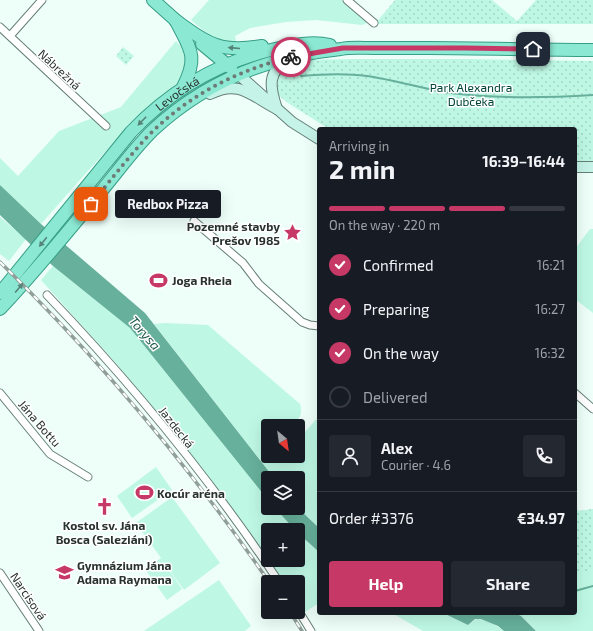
<!DOCTYPE html>
<html lang="en">
<head>
<meta charset="utf-8">
<style>
	:root { --surface:#171b24; --page:#242831; --text:#f1f3f6; --muted:#9ea1a6; --line:#363941; --accent:#c63967 }
	body { margin:0; font-family:"Exo 2",sans-serif; background:var(--page); color:var(--text); height:100vh; display:flex; flex-direction:column; font-size:15px; white-space:nowrap }
	* { box-sizing:border-box; margin:0 }
	p { font-size:13px; color:var(--muted) }
	.icon { flex:none; width:22px; height:22px; fill:none; stroke:currentColor; stroke-width:2; stroke-linecap:round; stroke-linejoin:round }
	.map { position:relative; flex:1; overflow:hidden }
	.side { position:absolute; left:317px; top:127px; width:260px; height:488px; display:flex; flex-direction:column; background:var(--surface); border-radius:4px; box-shadow:0 4px 16px #0002 }
	.side>* { flex:none }
	.needle { width:26px; rotate:151deg }
	.tools { position:absolute; left:261px; top:419px; display:grid; gap:8px }
	.tools a { display:grid; place-items:center; width:44px; height:44px; border-radius:4px; background:var(--surface); box-shadow:0 4px 16px #0002; font-size:20px }
	.pin { position:absolute; display:grid; place-items:center; width:34px; height:34px; color:#fff; margin:-17px; border-radius:8px; box-shadow:0 2px 6px #0006 }
	.courier { position:absolute; display:grid; place-items:center; width:40px; height:40px; margin:-20px; border:3px solid #c63967; border-radius:50%; background:#fff; color:#222; box-shadow:0 1px 5px #0007 }
	.bubble { position:absolute; height:28px; border-radius:4px; background:var(--surface); box-shadow:0 4px 16px #0002; font-size:13px; font-weight:700; line-height:28px; text-align:center }
	.summary em { font-style:normal; font-weight:700 }
	.summary div { display:flex; flex-direction:column-reverse }
	.summary { display:flex; align-items:center; justify-content:space-between; height:68px; padding:0 12px }
	h1 { font-size:26px; font-weight:700; line-height:30px }
	.bar { display:grid; grid-template-columns:repeat(4,1fr); gap:6px 4px; align-content:center; height:48px; padding:0 12px }
	.bar i { height:5px; border-radius:3px; background:var(--line) }
	.bar .current { background:var(--accent) }
	.bar p { grid-column:span 4 }
	.line { display:flex; align-items:center; gap:10px; padding:0 12px; border-top:1px solid var(--line) }
	.line div { flex:1 }
	.round { display:grid; place-items:center; flex:none; width:42px; height:42px; border-radius:4px; background:var(--page) }
	ol { padding:0 12px; list-style:none }
	li { display:flex; align-items:center; gap:12px; height:44px }
	li p { margin-inline-start:auto }
	li .icon { padding:4px; border-radius:50%; background:var(--accent); color:#fff; stroke-width:4 }
	li:last-child { color:var(--muted) }
	li i { width:22px; height:22px; border:2px solid var(--line); border-radius:50% }
	.primary-button { display:flex; gap:8px; margin-top:auto; padding:8px 12px }
	.primary-button a { flex:1; height:46px; border-radius:4px; background:var(--accent); color:#fff; font-size:16px; font-weight:700; line-height:46px; text-align:center }
	.primary-button a+a { background:var(--page); color:var(--text) }
	.map>svg:first-child { display:block }
	.green { fill:#bef8e5 }
	.park { fill:url(#park-dots) }
	.water { fill:#67b09b }
	.lines { fill:none; stroke-linecap:round; stroke-linejoin:round }
	.stream { stroke:#67b09b; stroke-width:2 }
	.street-casing { stroke:#657e76; stroke-width:9 }
	.secondary-casing { stroke:#657e76; stroke-width:12 }
	.primary-casing { stroke:#369e86; stroke-width:14 }
	.street { stroke:#fff; stroke-width:7 }
	.secondary { stroke:#c5f3e8; stroke-width:10 }
	.primary { stroke:#8be8d2; stroke-width:12 }
	.rail-casing { stroke:#919f9a; stroke-width:3.5 }
	.rail { stroke:#fff; stroke-width:2; stroke-dasharray:6; stroke-linecap:butt }
	.oneway { fill:#558479 }
	.done { stroke:#6d7a76; stroke-width:4; stroke-dasharray:0 7.2 }
	.route { stroke:#c63967; stroke-width:5 }
	.labels { text-anchor:middle; dominant-baseline:central; stroke-width:3; stroke-linejoin:round; paint-order:stroke }
	.street-label { font-size:12px; fill:#283330; stroke:#fff }
	.park-label { font-size:12px; fill:#014537; stroke:#fff }
	.poi-label { font-size:12px; font-weight:bold; fill:#283330; stroke:#fff; text-anchor:start }
	.water-label { font-size:13px; font-style:italic; fill:#1c5748; stroke:#fff }
</style>
</head>
<body>
<div class="map">
<svg width="593" height="631" viewBox="0 0 593 631">
	<defs>
		<pattern id="park-dots" width="8" height="8" patternUnits="userSpaceOnUse"><rect width="8" height="8" fill="#bef8e5"/><path d="M2 2h.1M6 6h.1" fill="none" stroke="#a3d5c5" stroke-width="1.8" stroke-linecap="round"/></pattern>
	</defs>
	<rect width="100%" height="100%" fill="#eefff9"/>
	<g class="green">
		<path d="M209,0H342L367,23L362,25L316,20L286,22L250,28L235,36L236,42L219,44L191,20Z"/>
		<path d="M176,41C189,55 188,58 186,76C132,119 87,172 41,224L0,185V158L18,176L59,131L121,107Z"/>
		<path d="M0,217L26,239L9,261L0,254Z"/>
		<path d="M590,229H593V313L575,299V249Z"/>
		<path d="M53,266L130,328L268,500V508H275L295,530H268V560H298V533L319,552V603L302,614L298,608V582H282L173,433L114,361L41,280Z"/>
		<path d="M165,323L208,325L300,404C303,413 300,418 294,424L296,426H268V456H298V427L305,432L319,416V528L298,508V478H274L154,324Z"/>
		<path d="M156,467L172,490L132,518L117,496Z"/>
		<path d="M172,497L220,563L184,590L162,560L182,589L167,600L145,569L161,558L136,523Z"/>
		<path d="M575,508L579,511L593,509V631H536L521,616L515,613H575Z"/>
		<path d="M219,580L251,626L245,631H144Z"/>
		<path d="M392,613H443L468,625C471,623 474,620 477,619C484,618 499,627 504,631H423Z"/>
	</g>
	<g class="park">
		<path d="M395,0H492L517,21L536,0H593V24H375Z"/>
		<path d="M123,47L134,56L126,65L116,56Z"/>
		<path d="M352,59H469L593,61V167L575,170V129H329L288,103L277,94V79L286,65L300,60Z"/>
		<path d="M575,508L579,511L593,509V570L575,573Z"/>
	</g>
	<g class="water">
		<path d="M0,185L41,224L145,313L274,478H268V500L130,328L53,266L0,215Z"/>
		<path d="M275,508H298L319,528V552L298,533V530H295Z"/>
		<path d="M443,613H515L521,616L536,631H504L498,626L481,619H475L468,625Z"/>
	</g>
	<g class="lines">
		<g class="stream">
			<path d="M301,76C323,74 345,73 367,76C395,80 423,89 451,93C498,99 545,98 593,95"/>
			<path d="M575,591L593,586"/>
		</g>
		<defs>
			<g id="street">
				<path d="M347,0L374,23"/>
				<path d="M0,27L106,126"/>
				<path d="M10,36L42,0"/>
				<path d="M194,221L243,263L259,284L302,322L310,325L319,326"/>
				<path d="M47,295C132,384 211,480 279,582"/>
				<path d="M0,393L50,454L88,477"/>
				<path d="M575,393L593,409"/>
				<path d="M0,573L39,631"/>
				<path d="M298,610L311,631"/>
			</g>
			<g id="secondary">
				<path d="M238,74L292,122L319,139"/>
				<path d="M210,94C240,79 251,96 277,109"/>
				<path d="M277,109C270,88 266,72 289,59"/>
				<path d="M575,167H593"/>
			</g>
			<g id="primary">
				<path d="M153,0L181,25"/>
				<path d="M175,20C209,44 219,53 262,46"/>
				<path d="M176,21C190,49 199,56 183,87"/>
				<path d="M202,44L231,68"/>
				<path id="s1" d="M0,293L131,132C171,90 219,62 275,49C293,45 312,41 330,45"/>
				<path d="M0,309C34,273 66,234 98,195C116,174 132,151 152,131C204,82 270,56 341,49C351,47 362,48 373,48C391,48 410,48 429,48C483,48 538,50 593,50"/>
			</g>
		</defs>
		<use href="#street" class="street-casing"/>
		<use href="#secondary" class="secondary-casing"/>
		<use href="#primary" class="primary-casing"/>
		<use href="#street" class="street"/>
		<use href="#secondary" class="secondary"/>
		<use href="#primary" class="primary"/>
		<defs>
			<g id="rail">
				<path d="M0,262C100,360 190,467 269,582"/>
				<path d="M290,612L302,631"/>
			</g>
		</defs>
		<use href="#rail" class="rail-casing"/>
		<use href="#rail" class="rail"/>
	</g>
	<defs><path id="oneway-solid" d="M-6-.8H1V-3.2L6.5 0L1 3.2V.8H-6Z"/></defs>
	<g class="oneway">
		<use href="#oneway-solid" transform="translate(234 48) rotate(-175)"/>
		<use href="#oneway-solid" transform="translate(142 121) rotate(134)"/>
		<use href="#oneway-solid" transform="translate(43 242) rotate(129)"/>
		<use href="#oneway-solid" transform="translate(19 288) rotate(-50)"/>
	</g>
	<g class="lines">
		<path class="done" d="M91,204C111,180 129,156 150,134C189,95 238,70 291,57"/>
		<path class="route" d="M291,57L343,48H465L533,49"/>
	</g>
	<defs>
		<symbol id="sight-bare" viewBox="-9 -9 18 18"><path d="M0-6L1.8-2.2L6-1.7L2.9 1.2L3.7 5.4L0 3.3L-3.7 5.4L-2.9 1.2L-6-1.7L-1.8-2.2Z" fill="#c63967" stroke="#fff" stroke-width="2.5" paint-order="stroke"/></symbol>
		<symbol id="stadium-bare" viewBox="-9 -9 18 18"><path d="M0-5a6.5 5 0 1 0 0 10a6.5 5 0 1 0 0-10ZM-3.5-1.8h7v3.6h-7Z" fill="#c63967" stroke="#fff" stroke-width="2.5" paint-order="stroke"/></symbol>
		<symbol id="church-bare" viewBox="-9 -9 18 18"><path d="M-1.2-6h2.4v3.5h3.3v2.4h-3.3V6h-2.4V-.1h-3.3v-2.4h3.3Z" fill="#c63967" stroke="#fff" stroke-width="2.5" paint-order="stroke"/></symbol>
		<symbol id="school-bare" viewBox="-9 -9 18 18"><path d="M0-5L7-2L0 1L-7-2ZM-4 1L0 2.5L4 1V4Q0 6-4 4Z" fill="#c63967" stroke="#fff" stroke-width="2.5" paint-order="stroke"/></symbol>
	</defs>
	<g fill-rule="evenodd">
		<use href="#sight-bare" x="280" y="220" width="25" height="25"/>
		<use href="#stadium-bare" x="146" y="268" width="25" height="25"/>
		<use href="#stadium-bare" x="132" y="480" width="25" height="25"/>
		<use href="#church-bare" x="92" y="494" width="25" height="25"/>
		<use href="#school-bare" x="52" y="560" width="25" height="25"/>
	</g>
	<g class="labels">
		<g class="street-label">
			<text transform="translate(60 69) rotate(43)">Nábrežná</text>
			<text stroke="none"><textPath href="#s1" startOffset="268">Levočská</textPath></text>
			<text transform="translate(40 423) rotate(49)">Jána Bottu</text>
			<text transform="translate(177 427) rotate(52)">Jazdecká</text>
			<text transform="translate(29 596) rotate(56)">Narcisová</text>
		</g>
		<g class="park-label">
			<text x="471" y="87">Park Alexandra<tspan x="471" dy="14">Dubčeka</tspan></text>
		</g>
		<g class="poi-label">
			<text x="280" y="226" text-anchor="end">Pozemné stavby<tspan x="280" dy="14">Prešov 1985</tspan></text>
			<text x="172" y="280">Joga Rheia</text>
			<text x="157" y="493">Kocúr aréna</text>
			<text x="104" y="525" text-anchor="middle">Kostol sv. Jána<tspan x="104" dy="14">Bosca (Saleziáni)</tspan></text>
			<text x="77" y="565">Gymnázium Jána<tspan x="77" dy="14">Adama Raymana</tspan></text>
		</g>
		<g class="water-label">
			<text transform="translate(145 333) rotate(49)">Torysa</text>
		</g>
	</g>
</svg>
<div class="tools">
<a><svg class="needle" viewBox="-14 -14 28 28"><path d="M0-13l5 13h-10z" fill="#e53935"/><path d="M0 13l5-13h-10z" fill="#9ea1a6"/></svg></a>
<a><svg class="icon" aria-label="layers" viewBox="0 0 24 24"><path d="M12 4l9 5-9 5-9-5zM3 14l9 5 9-5"/></svg></a>
<a>+</a>
<a>−</a>
</div>
<div class="pin" style="left:91px;top:204px;background:#ea580c"><svg class="icon" aria-label="bag" viewBox="0 0 24 24"><path d="M5 8h14l-1 12H6zM9 8a3 3 0 0 1 6 0"/></svg></div>
<div class="pin" style="left:533px;top:49px;background:#1f2937"><svg class="icon" aria-label="home" viewBox="0 0 24 24"><path d="M3 11l9-7 9 7M6 9v11h12V9"/></svg></div>
<div class="courier" style="left:291px;top:57px"><svg class="icon" aria-label="bike" viewBox="0 0 24 24"><circle cx="6" cy="16" r="4"/><circle cx="18" cy="16" r="4"/><path d="M6 16l4-8h5l3 8M10 8l3 8H6M13 5h3"/></svg></div>
<div class="bubble" style="left:115px;top:190px;width:106px">Redbox Pizza</div>
<section class="side">
<div class="summary"><div><h1>2 min</h1><p>Arriving in</p></div><em>16:39–16:44</em></div>
<div class="bar"><i class="current"></i><i class="current"></i><i class="current"></i><i></i><p>On the way · 220 m</p></div>
<ol>
<li><svg class="icon" aria-label="check" viewBox="0 0 24 24"><path d="M5 12l5 5 9-10"/></svg>Confirmed<p>16:21</p></li>
<li><svg class="icon" aria-label="check" viewBox="0 0 24 24"><path d="M5 12l5 5 9-10"/></svg>Preparing<p>16:27</p></li>
<li><svg class="icon" aria-label="check" viewBox="0 0 24 24"><path d="M5 12l5 5 9-10"/></svg>On the way<p>16:32</p></li>
<li><i></i>Delivered</li>
</ol>
<div class="line" style="height:72px"><a class="round"><svg class="icon" aria-label="person" viewBox="0 0 24 24"><circle cx="12" cy="8" r="4"/><path d="M4 21q1-7 8-7t8 7"/></svg></a><div><b>Alex</b><p>Courier · 4.6</p></div><a class="round"><svg class="icon" aria-label="phone" viewBox="0 0 24 24"><path d="M5 4h4l2 5-3 2q2 4 5 5l2-3 5 2v4C11 20 4 13 5 4z"/></svg></a></div>
<div class="line" style="height:52px"><div>Order #3376</div><b>€34.97</b></div>
<div class="primary-button"><a>Help</a><a>Share</a></div>
</section>
</div>
</body>
</html>
